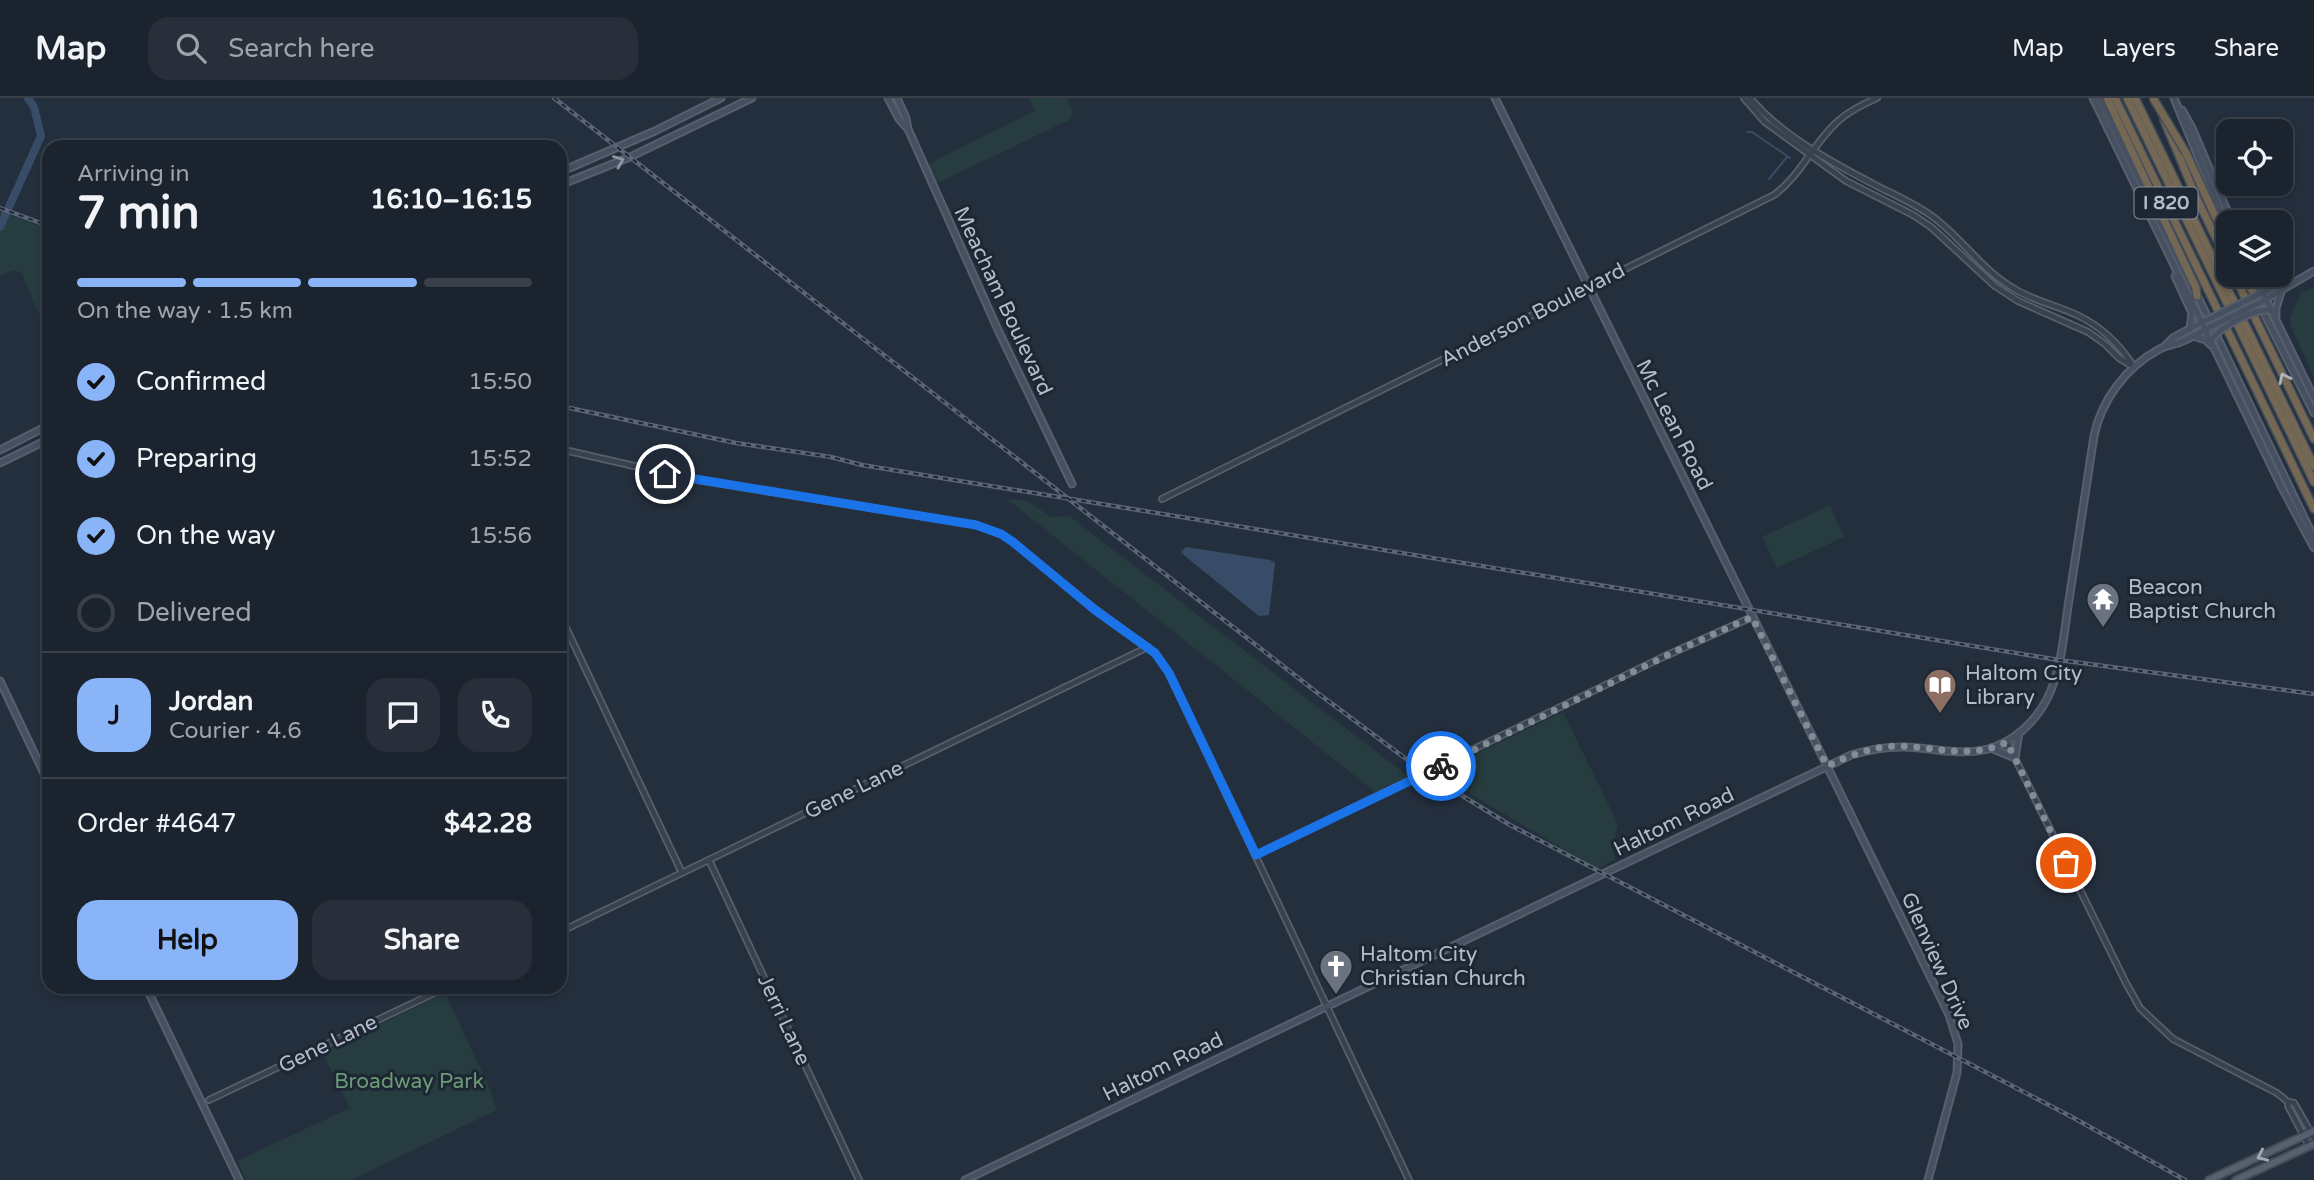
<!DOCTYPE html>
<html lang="en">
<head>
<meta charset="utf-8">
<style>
	:root { --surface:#1b232e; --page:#282f3a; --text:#f1f3f6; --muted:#a0a4aa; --line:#39404a; --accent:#8ab4f8 }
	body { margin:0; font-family:"Varela Round",sans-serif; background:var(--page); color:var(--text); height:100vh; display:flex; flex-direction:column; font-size:26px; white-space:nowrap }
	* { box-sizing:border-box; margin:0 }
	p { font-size:23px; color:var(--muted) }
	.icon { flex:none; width:38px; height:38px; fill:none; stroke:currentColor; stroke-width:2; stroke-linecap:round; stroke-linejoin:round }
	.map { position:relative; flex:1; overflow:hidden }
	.drawer { position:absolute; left:42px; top:42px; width:525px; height:854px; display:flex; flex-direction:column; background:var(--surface); border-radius:21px; box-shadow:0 4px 10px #0003,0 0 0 2px var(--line) }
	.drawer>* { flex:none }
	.fabs { position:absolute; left:2216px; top:21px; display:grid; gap:14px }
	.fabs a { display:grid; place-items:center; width:77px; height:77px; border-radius:14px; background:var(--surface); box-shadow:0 4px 10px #0003,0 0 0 2px var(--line); font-size:35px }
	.pin { position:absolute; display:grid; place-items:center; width:60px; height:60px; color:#fff; margin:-30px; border:4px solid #fff; border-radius:50%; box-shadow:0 2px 7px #0007 }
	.courier { position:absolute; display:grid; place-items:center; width:70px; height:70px; margin:-35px; border:5px solid #1a73e8; border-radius:50%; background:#fff; color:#222; box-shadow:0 2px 9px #0007 }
	.head em { font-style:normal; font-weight:800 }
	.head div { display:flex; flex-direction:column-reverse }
	.head { display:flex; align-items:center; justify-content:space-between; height:119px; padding:0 35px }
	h1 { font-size:46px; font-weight:800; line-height:52px }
	.bar { display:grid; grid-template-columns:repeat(4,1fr); gap:10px 7px; align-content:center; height:84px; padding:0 35px }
	.bar i { height:9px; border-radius:5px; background:var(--line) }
	.bar .active { background:var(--accent) }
	.bar p { grid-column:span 4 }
	.line { display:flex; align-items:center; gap:18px; padding:0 35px; border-top:2px solid var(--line) }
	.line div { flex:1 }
	.round { display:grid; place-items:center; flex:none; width:74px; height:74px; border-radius:21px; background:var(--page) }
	ol { padding:0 35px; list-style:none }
	li { display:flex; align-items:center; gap:21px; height:77px }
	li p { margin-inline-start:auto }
	li .icon { padding:7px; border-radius:50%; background:var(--accent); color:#111; stroke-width:4 }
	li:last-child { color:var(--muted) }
	li i { width:38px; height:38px; border:4px solid var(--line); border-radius:50% }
	.action { display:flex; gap:14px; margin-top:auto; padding:14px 35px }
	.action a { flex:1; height:80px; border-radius:21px; background:var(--accent); color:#111; font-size:28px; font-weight:800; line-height:80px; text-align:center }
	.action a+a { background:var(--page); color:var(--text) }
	header { display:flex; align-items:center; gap:42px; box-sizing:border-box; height:98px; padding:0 35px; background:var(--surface); border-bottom:2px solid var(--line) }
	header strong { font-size:33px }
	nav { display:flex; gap:38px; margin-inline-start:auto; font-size:24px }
	.search { width:490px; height:63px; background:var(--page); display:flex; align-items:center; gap:18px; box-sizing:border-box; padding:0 24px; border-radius:21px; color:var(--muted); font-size:26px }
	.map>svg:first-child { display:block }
	.green { fill:#263c3f }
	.water { fill:#394c67 }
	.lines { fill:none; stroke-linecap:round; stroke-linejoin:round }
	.stream { stroke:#394c67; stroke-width:2 }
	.river { stroke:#394c67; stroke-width:8 }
	.tertiary-casing { stroke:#565f6c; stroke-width:8 }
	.secondary-casing { stroke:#565f6c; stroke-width:9 }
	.primary-casing { stroke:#414a57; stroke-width:10 }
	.motorway-casing { stroke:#434c59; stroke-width:10 }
	.tertiary { stroke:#38414e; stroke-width:4.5 }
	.secondary { stroke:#465061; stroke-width:5 }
	.primary { stroke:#56606e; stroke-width:6 }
	.motorway { stroke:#746855; stroke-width:7 }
	.rail-casing { stroke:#5a6575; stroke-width:4.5 }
	.rail { stroke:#1d2633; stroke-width:2; stroke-dasharray:5; stroke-linecap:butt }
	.secondary-bridge-casing { stroke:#565f6c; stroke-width:9; stroke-linecap:butt }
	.motorway-bridge-casing { stroke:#434c59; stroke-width:10; stroke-linecap:butt }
	.secondary-bridge { stroke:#465061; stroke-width:5 }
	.motorway-bridge { stroke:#746855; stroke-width:7 }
	.oneway { stroke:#8e96a5 }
	.oneway2 { stroke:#aeb4bd }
	.oneway3 { stroke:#a1aab7 }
	.done { stroke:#828b98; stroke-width:7; stroke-dasharray:0 12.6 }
	.route { stroke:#1a73e8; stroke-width:9 }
	.labels { text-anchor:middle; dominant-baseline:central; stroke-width:6; stroke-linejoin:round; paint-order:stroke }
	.shield { fill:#1d2633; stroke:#878f9c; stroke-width:2 }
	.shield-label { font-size:19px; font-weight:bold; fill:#b4bcc9 }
	.street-label { font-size:21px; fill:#b4bcc9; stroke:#1d2633 }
	.poi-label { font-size:21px; fill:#b4bcc9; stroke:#1d2633; text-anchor:start }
	.park-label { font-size:21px; fill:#6b9a76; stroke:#1d2633 }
</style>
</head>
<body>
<header>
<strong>Map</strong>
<div class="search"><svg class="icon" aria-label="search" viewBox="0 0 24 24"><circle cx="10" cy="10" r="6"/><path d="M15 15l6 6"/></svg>Search here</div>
<nav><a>Map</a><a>Layers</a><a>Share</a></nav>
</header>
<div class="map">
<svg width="2314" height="1082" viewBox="0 0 2314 1082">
	<rect width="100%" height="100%" fill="#242f3e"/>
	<g class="green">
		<path d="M1029,0H1066L1073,14L1069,22L940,84L936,83L928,66L1035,13Z"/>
		<path d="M0,113L49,131V233L46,232L21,174L13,172L0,178Z"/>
		<path d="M2314,189V280L2292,230L2290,220L2301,195Z"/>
		<path d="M1007,401L1028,403L1051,419L1069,418L1408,678L1375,694Z"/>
		<path d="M1830,407L1844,439L1777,470L1762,439Z"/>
		<path d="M1563,614L1616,722L1618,727L1612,751L1616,761L1596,771L1436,675Z"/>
		<path d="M445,895L489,989L497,1012L351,1082H246L237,1063L350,1010L322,954Z"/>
	</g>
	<path class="water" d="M1186,449L1270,462L1275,465L1269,517L1259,518L1185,458L1181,454Z"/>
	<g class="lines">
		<g class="stream">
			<path d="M1747,34H1752L1790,60"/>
			<path d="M1769,81L1787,59"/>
		</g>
		<path class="river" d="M0,129L41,38L34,9L28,0"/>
		<defs>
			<g id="tertiary">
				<path d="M1744,0L1765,24L1846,83L1913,117L1931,129L1995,188L2018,203L2088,234L2105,246L2119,260L2134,269"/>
				<path d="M1750,0C1783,39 1833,65 1877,88C1895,97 1913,105 1929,116C1960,137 1980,171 2013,190C2033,203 2056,207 2077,217C2100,228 2119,246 2132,266"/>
				<path d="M560,351L691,381L976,427L1001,436L1013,444L1095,511L1155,555L1169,575L1409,1082"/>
				<path d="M1162,401L1774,97C1800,78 1812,48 1835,26C1847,14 1862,7 1877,0"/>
				<path d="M560,517L682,775"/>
				<path d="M2007,644L2126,885L2140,910L2173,941L2277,995L2288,1004L2294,1005L2314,1040"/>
				<path d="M1256,757L1663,559L1752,519"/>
				<path d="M709,762L859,1082"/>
				<path d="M560,834L1148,549"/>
				<path d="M209,1002L447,889"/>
				<path d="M2288,1004V1008L2309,1048"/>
			</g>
			<g id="secondary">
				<path d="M888,0L899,21L908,31"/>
				<path d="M897,0L906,20L908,31L999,234L1072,386"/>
				<path d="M1495,0L1827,668L1949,917L1958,946L1957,975L1928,1082"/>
				<path d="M2093,0L2282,390L2314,450"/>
				<path d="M2099,0L2190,185"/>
				<path d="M2174,0L2228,131"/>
				<path d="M2182,12L2192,30L2232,124"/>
				<path d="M560,74L655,33L721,0"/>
				<path d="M560,87L630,59L752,0"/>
				<path d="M2254,177L2314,300"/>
				<path d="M2256,177L2261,183L2278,187"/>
				<path d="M2175,178L2192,215L2190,231"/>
				<path d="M2254,195L2314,315"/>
				<path d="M2263,195L2278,187L2289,186"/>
				<path d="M2197,197L2314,440"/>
				<path d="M2263,203L2314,173"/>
				<path d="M2276,218V210L2281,194"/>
				<path d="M2193,238L2206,242L2211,247"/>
				<path d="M2165,248L2173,240L2204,223"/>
				<path d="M0,352L49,327"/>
				<path d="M0,365L49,341"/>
				<path d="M0,583L49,686"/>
				<path d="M1991,650L2015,660L2019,635"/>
				<path d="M146,889L239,1082"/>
				<path d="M965,1082L1851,657C1874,650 1896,647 1919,650C1943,652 1964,657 1988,651C2014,644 2035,624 2047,601C2062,571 2064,534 2069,502C2077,447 2086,393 2094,338C2101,303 2126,269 2158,252C2164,248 2171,247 2178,245C2189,241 2199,235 2208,230"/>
			</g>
			<g id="primary">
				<path d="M2209,1082L2314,1033"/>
				<path d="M2236,1082L2314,1046"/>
			</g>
			<g id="motorway">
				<path d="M2107,0L2196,190L2197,198"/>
				<path d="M2115,0L2314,411"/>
				<path d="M2127,0L2314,384"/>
				<path d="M2135,0L2314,368"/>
				<path d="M2164,22L2197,101L2228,165"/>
				<path d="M2186,55L2228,146"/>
				<path d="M2234,177L2314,341"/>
				<path d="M2243,177L2253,194"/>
			</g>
		</defs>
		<use href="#tertiary" class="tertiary-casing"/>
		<use href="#secondary" class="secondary-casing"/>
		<use href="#primary" class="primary-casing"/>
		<use href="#motorway" class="motorway-casing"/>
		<use href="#tertiary" class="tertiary"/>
		<use href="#secondary" class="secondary"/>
		<use href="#primary" class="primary"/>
		<use href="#motorway" class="motorway"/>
		<defs>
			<g id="rail">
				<path d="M554,0L1319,596L1425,675L1510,727L2072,1019L2185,1082"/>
				<path d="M0,110L49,128"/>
				<path d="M560,176L567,173"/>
				<path d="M560,308L736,345L831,359L862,367L2059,562L2314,596"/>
			</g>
		</defs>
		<use href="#rail" class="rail-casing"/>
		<use href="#rail" class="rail"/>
		<defs>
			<g id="secondary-bridge">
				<path d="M2205,223L2260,196"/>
				<path d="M2208,230L2263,203"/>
				<path d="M2213,240C2222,228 2254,211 2268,212"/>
			</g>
			<path id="motorway-bridge" d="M2153,0L2186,55"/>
		</defs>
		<use href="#secondary-bridge" class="secondary-bridge-casing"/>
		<use href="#motorway-bridge" class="motorway-bridge-casing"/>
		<use href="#secondary-bridge" class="secondary-bridge"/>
		<use href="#motorway-bridge" class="motorway-bridge"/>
	</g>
	<defs><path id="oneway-chevron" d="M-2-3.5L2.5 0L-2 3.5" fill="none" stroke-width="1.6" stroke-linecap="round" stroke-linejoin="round" transform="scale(1.75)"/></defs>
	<use class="oneway" href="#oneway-chevron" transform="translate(619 63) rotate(-22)"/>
	<use class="oneway2" href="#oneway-chevron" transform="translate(2284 280) rotate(-116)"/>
	<use class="oneway3" href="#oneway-chevron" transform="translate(2262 1058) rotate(155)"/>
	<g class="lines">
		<path class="done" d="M1441,668L1676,553L1752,519L1827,668C1849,658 1871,649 1895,648C1934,648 1969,662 2007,644L2066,765"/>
		<path class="route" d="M665,376L976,427L1001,436L1013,444L1095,512L1155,555L1169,575L1256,757L1441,668"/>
	</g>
	<defs>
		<symbol id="temple-pin" viewBox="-11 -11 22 30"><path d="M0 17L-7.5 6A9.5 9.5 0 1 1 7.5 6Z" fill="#6b7280" stroke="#1d2633"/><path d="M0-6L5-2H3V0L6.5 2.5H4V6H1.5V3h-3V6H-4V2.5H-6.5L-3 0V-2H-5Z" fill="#fff"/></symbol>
		<symbol id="library-pin" viewBox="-11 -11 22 30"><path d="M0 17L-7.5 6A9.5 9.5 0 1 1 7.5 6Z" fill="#8d6e63" stroke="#1d2633"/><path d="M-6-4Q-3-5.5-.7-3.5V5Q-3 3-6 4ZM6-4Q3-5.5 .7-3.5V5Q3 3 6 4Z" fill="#fff"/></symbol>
		<symbol id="church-pin" viewBox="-11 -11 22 30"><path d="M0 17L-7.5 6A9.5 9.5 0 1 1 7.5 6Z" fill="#6b7280" stroke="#1d2633"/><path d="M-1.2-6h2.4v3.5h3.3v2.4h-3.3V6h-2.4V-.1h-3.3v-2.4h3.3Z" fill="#fff"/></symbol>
	</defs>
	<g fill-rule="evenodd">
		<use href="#temple-pin" x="2084" y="482" width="38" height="52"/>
		<use href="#library-pin" x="1921" y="568" width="38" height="52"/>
		<use href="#church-pin" x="1317" y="849" width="38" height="52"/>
	</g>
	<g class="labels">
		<rect class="shield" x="2134.5" y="89.5" width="63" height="31" rx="5"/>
		<g class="shield-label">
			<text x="2166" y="105">I 820</text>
		</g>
		<g class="street-label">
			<text transform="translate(1003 203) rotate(65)">Meacham Boulevard</text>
			<text transform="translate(1533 217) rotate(-27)">Anderson Boulevard</text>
			<text transform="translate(1674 327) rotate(63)">Mc Lean Road</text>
			<text transform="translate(854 692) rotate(-26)">Gene Lane</text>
			<text transform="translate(1674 724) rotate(-26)">Haltom Road</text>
			<text transform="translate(1937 863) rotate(66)">Glenview Drive</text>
			<text transform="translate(784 922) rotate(65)">Jerri Lane</text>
			<text transform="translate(328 946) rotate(-26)">Gene Lane</text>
			<text transform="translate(1163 969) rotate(-26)">Haltom Road</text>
		</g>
		<g class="poi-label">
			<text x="2128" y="489">Beacon<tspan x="2128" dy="24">Baptist Church</tspan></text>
			<text x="1965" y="575">Haltom City<tspan x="1965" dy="24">Library</tspan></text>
			<text x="1360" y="856">Haltom City<tspan x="1360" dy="24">Christian Church</tspan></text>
		</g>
		<g class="park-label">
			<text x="409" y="983">Broadway Park</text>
		</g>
	</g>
</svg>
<div class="fabs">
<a><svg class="icon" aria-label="locate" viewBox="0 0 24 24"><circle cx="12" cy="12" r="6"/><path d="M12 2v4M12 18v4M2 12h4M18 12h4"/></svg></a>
<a><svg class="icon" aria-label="layers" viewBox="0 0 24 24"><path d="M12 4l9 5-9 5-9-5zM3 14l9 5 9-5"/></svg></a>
</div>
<div class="pin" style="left:2066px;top:765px;background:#ea580c"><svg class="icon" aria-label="bag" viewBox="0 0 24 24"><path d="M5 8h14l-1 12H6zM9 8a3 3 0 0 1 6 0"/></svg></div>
<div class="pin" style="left:665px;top:376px;background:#1f2937"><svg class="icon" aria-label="home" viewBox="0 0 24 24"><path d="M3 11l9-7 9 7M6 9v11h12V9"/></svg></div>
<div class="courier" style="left:1441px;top:668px"><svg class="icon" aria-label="bike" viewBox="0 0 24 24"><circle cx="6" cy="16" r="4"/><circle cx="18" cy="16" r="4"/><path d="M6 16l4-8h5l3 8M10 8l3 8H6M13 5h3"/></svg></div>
<section class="drawer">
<div class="head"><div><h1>7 min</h1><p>Arriving in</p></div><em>16:10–16:15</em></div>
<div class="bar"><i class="active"></i><i class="active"></i><i class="active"></i><i></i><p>On the way · 1.5 km</p></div>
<ol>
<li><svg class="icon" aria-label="check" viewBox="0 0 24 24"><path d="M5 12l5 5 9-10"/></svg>Confirmed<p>15:50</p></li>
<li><svg class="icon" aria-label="check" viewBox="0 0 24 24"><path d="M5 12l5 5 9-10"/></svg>Preparing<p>15:52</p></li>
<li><svg class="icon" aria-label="check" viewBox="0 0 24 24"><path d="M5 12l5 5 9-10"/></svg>On the way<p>15:56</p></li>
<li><i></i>Delivered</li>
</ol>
<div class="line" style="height:126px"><b class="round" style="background:var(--accent);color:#111">J</b><div><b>Jordan</b><p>Courier · 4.6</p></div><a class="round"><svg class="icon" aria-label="chat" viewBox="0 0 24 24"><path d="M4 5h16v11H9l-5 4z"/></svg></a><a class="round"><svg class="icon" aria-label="phone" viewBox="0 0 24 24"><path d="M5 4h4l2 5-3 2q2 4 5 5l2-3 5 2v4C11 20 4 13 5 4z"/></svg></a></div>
<div class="line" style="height:91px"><div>Order #4647</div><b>$42.28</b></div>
<div class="action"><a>Help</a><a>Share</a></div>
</section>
</div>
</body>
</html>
